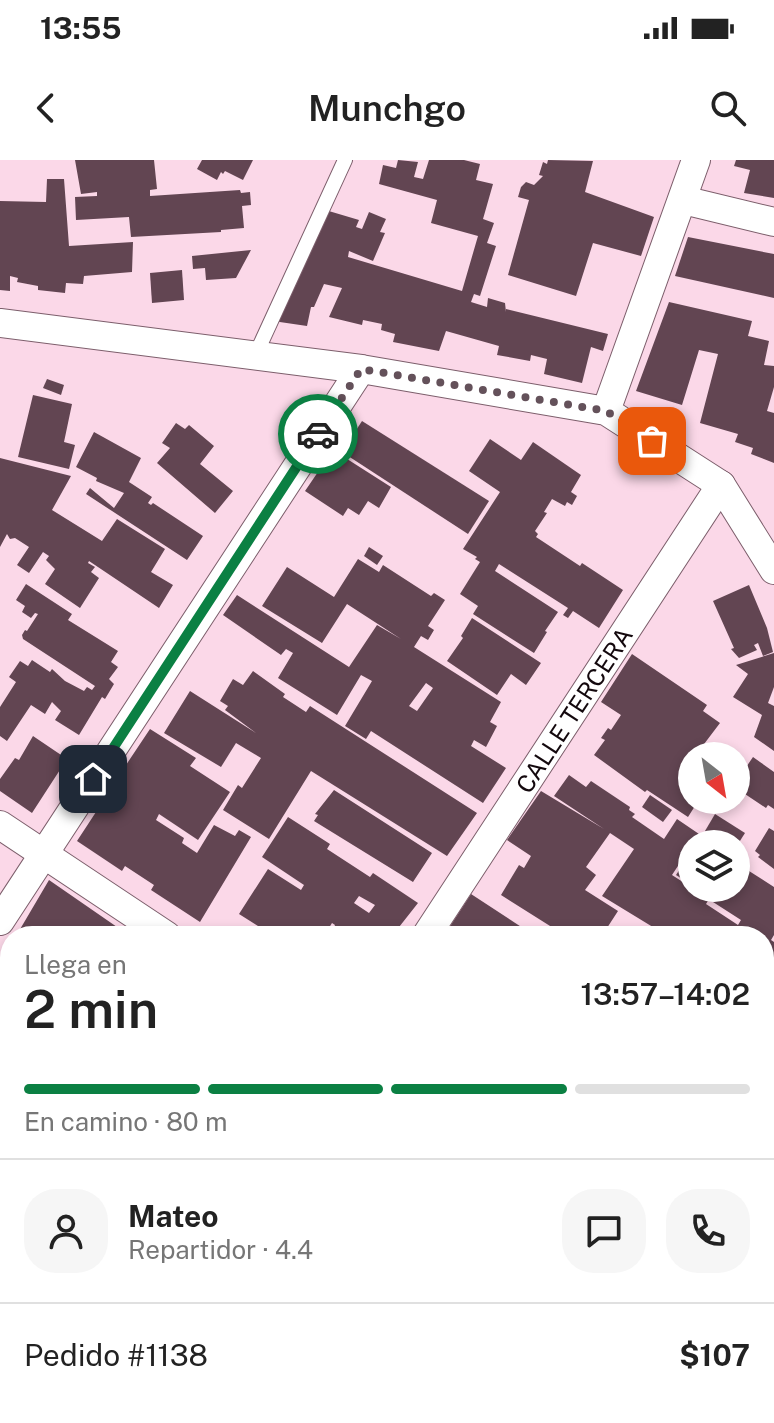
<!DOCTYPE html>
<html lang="es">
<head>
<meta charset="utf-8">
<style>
	:root { --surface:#fff; --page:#f6f6f6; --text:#222; --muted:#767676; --line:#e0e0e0; --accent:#0b8043 }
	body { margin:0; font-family:"Public Sans",sans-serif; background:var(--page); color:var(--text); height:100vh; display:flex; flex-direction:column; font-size:30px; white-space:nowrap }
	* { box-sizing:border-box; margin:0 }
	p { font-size:26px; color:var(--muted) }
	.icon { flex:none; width:44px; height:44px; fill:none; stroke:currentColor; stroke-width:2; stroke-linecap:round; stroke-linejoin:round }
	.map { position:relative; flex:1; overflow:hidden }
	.side { position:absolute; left:0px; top:766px; width:774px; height:498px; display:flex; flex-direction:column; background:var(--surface); border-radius:32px 32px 0 0; box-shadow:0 4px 12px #0003 }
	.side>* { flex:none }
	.needle { width:52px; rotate:149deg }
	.buttons { position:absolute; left:678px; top:582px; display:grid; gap:16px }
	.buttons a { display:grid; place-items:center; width:72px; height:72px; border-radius:50%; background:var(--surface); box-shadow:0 4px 12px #0003; font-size:40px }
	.pin { position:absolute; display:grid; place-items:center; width:68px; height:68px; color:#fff; margin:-34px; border-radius:16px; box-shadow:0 4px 12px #0006 }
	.courier { position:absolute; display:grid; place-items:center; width:80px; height:80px; margin:-40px; border:6px solid #0b8043; border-radius:50%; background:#fff; color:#222; box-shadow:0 2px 10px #0007 }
	.head em { font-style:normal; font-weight:600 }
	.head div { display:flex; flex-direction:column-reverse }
	.head { display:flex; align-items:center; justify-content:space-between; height:136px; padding:0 24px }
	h1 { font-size:52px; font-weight:600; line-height:60px }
	.bar { display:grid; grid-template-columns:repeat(4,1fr); gap:12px 8px; align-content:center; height:96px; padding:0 24px }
	.bar i { height:10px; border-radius:6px; background:var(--line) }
	.bar .active { background:var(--accent) }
	.bar p { grid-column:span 4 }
	.line { display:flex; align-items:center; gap:20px; padding:0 24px; border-top:2px solid var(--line) }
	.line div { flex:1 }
	.round { display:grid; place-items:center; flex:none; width:84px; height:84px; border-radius:32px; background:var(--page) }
	.status { display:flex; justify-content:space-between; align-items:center; height:56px; padding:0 40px; background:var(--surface); direction:ltr }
	.status svg { height:22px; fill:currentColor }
	header { display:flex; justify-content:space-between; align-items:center; height:104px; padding:0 24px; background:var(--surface); font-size:36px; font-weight:600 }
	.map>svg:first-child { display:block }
	.building { fill:#624552; fill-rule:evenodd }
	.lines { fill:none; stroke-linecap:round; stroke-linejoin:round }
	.lane-casing { stroke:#7c5e6b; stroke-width:16 }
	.street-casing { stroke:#7c5e6b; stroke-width:30 }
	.lane { stroke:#fff; stroke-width:14 }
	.street { stroke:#fff; stroke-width:28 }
	.done { stroke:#64515a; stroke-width:8; stroke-dasharray:0 14.4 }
	.route { stroke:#0b8043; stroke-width:10 }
	.labels { text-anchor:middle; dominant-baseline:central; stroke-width:8; stroke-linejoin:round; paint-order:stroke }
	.street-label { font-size:24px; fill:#13080d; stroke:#fff }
</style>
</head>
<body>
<div class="status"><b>13:55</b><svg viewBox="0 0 49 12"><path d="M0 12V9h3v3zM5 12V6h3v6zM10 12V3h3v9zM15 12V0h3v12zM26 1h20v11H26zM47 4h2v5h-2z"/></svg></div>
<header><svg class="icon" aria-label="back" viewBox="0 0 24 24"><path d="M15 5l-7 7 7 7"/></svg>Munchgo<svg class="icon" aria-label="search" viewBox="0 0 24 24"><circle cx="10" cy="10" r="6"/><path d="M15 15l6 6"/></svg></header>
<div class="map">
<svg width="774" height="1263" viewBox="0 0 774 1263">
	<rect width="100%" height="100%" fill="#fbd8e8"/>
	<g class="building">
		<path d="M75,0H154L157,29L150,30V36L240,30L241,33L250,32L251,45L242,46L244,68L221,70V72L131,77L129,57L76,60L75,37L97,36V32L81,34Z"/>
		<path d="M202,0H253L243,20L225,11L223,14L221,12L217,20L197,9Z"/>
		<path d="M398,0L418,2L414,17L423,19L429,0H464L480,4L476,20L493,24L483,59L494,63L487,83L496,86L480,136L474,134L471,142L487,147L488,138L505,143L506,152V149L608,174L603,191L591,187L582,223L544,214L547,199L531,195L530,201L497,195L499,186L446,171L439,191L393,182L395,174L381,170L382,164L363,160L362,165L329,157L342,128L324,124L314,147H311L307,166L273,161L322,49L359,60L356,67L362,69L369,52L386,59L380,72L385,73L373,101L349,91L348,97L462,131L478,76L431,63L437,40L379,24L383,5L396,8Z"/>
		<path d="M548,0L593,1L585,32L654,57L641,96L593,83L576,136L508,115L529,40L518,37L521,27L526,22L534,25L543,16L539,15L543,2L547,4Z"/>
		<path d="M736,0H774V38L744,33L750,10L734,6Z"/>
		<path d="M47,19H64L69,86L133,82L132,112L84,116L83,124L66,123L65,133L38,130V126L17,122L18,118L10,116V131L0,130V41L46,42Z"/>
		<path d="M688,77L774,94V138L675,116Z"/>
		<path d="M251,90L236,118L206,120L205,108L193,109L192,96Z"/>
		<path d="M182,110L184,140L152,143L150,113Z"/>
		<path d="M669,142L752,161L748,176L769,181L764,205L774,206V227L767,251L774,253V303L751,294L753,288L735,282L738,274L700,263L718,194L699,190L682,245L636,231Z"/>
		<path d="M47,219L64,225L61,235L43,228Z"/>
		<path d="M33,235L72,244L64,282L75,285L69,309L18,297Z"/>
		<path d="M362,261L489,341L468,374L342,292Z"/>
		<path d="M176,263L185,269L189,265L214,286L200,304L233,331L215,353L157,303L170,288L162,283Z"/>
		<path d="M94,272L141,298L129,322L152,337L148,343L151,345L153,343L203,376L187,400L86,334L90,328L114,348L124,333L96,321L97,318L76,307Z"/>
		<path d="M490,279L521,300L533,282L581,315L571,332L577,336L572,345L567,342L565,346L552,339L544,352L547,353L535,371L538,374L536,377L580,406L582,403L623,430L599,468L573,451L568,458L563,455L568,448L499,404L495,411L558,452L545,471L547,472L534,493L473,454L478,446L460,434L480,402L475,399L477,397L463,389L500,332L469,311Z"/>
		<path d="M333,290L391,327L379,348L368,341L359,355L348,348L343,356L305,331Z"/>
		<path d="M0,298L71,316L52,350L102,381L117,359L165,389L151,412L173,425L159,448L89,401L88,403L95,407L91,412L99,418L80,448L45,424L55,409L46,400L49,396L43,392L29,413L17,405L29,387L15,378L10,379L7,374L0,387Z"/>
		<path d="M369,387L383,396L377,405L364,396Z"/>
		<path d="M358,399L379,412L383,405L431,436L434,433L445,440L428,466L434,470L428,480L421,476L414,487L501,542L490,562L497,566L486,587L474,580L471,586L506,608L483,643L371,571L366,579L345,566L372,521L361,515L337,555L278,518L293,493L286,489L281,495L223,455L237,435L349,507L377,465L401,479L347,444L322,483L262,446L287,407L334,437ZM426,523L433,528L417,551L409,546Z"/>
		<path d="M26,424L72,454L68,460L118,491L111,502L118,507L109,519L114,524L105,539L102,537L79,575L55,560L61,551L52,542L45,554L31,545L7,581L0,576V547L16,522L9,517L20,501L28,506L32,500L50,512L52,509L65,521L84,531L87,527L92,530L95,526L23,479L22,475L25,470L27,471L38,454L35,453L31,458L22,452L25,446L16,440Z"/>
		<path d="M749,425L767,468L773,492L763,496L758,483L754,485L757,490L739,498L731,489L734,488L713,441Z"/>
		<path d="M472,458L541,503L526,525L511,514L497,535L447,501L463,478L461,476Z"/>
		<path d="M774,493V527L768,543L774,546V591L754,577L762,555L733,537L748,514L736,505Z"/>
		<path d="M632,494L707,545L703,551L720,563L695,596L688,601L692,603V640H709L702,651L695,646L688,657L647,630L645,632L594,595L605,580L601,578L608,568L611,570L621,555L601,542Z"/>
		<path d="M253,511L285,534L283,537L306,552L310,546L477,653L447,696L311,611L269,679L223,650L238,625L242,628L261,598L236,583L221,607L164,573L190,531L256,573L225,550L228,546L220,541L233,519L243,525Z"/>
		<path d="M150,569L196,598L190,606L230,632L198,680L159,654L156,660L184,678L182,683L197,693L214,665L235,676L239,670L251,677L200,762L151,730L154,725L125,706L122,711L77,681L113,626L116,628L127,611L124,608Z"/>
		<path d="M33,576L67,599L32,653L0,631V619L15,598L19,600Z"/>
		<path d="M753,597L774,612V649L768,645L766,648L736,628V622Z"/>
		<path d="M569,615L586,627L591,621L630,647L629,650L635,654L632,657L664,679L677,659L699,674L672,715L709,739L706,744L738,765L741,760L713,742L722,728H736L738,704L774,727V775L771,780L774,782V815L764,809V776H677L664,767L661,772L602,736L634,689L610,673L586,707L596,715L585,730L618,751L607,768L612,771L608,776H573L560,768L558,771L501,735L519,705L524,708L531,696L507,680L541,631L604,669L554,636Z"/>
		<path d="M334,630L432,693L413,722L314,661L318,655L315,654Z"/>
		<path d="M650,635L672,650L663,662L642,647Z"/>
		<path d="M715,654L745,673L738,684H724L705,671Z"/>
		<path d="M288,657L330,684L327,689L370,717L373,713L418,743L392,776H333L336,772L333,770L335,765L332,763L324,776H274L239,754L268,709L301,730L304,725L262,697ZM359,736L375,745L369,753L354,743Z"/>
		<path d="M769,668L774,671V709L758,697L760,695L755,691Z"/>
		<path d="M692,691V725L676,715Z"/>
		<path d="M49,720L117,767L131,776H23L25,774L19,771Z"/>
		<path d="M471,734L532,774L531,776H449L445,774Z"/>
		<path d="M10,795V824L0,817V810Z"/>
		<path d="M764,844L774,850V855L764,870Z"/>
		<path d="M4,988L10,991V1042L0,1036V991Z"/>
		<path d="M764,1021L774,1028L771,1032L774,1033V1095L764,1109Z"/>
		<path d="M0,1062L10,1068V1109L4,1118L0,1115Z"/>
		<path d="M0,1123L10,1127V1180L0,1178Z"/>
		<path d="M764,1216L774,1222V1238L764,1253Z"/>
		<path d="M219,1254H241L234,1263H216Z"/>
		<path d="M276,1254H306L325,1263H273Z"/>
		<path d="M344,1254H474L471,1263H369Z"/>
		<path d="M566,1254H595L609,1263H561Z"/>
		<path d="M629,1254H763L757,1263H700L696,1260L695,1263H643Z"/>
	</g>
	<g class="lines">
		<defs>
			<path id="lane" d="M255,196L345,0"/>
			<g id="street">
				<path d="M683,40L774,62"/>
				<path d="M0,163L361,209L606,251L721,325L774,410"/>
				<path d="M606,251L696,0"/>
				<path d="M0,665L167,776"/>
				<path d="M0,761L361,209"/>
				<path d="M426,776L721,325"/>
				<path d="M764,912L774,896"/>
				<path d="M764,1165L774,1172"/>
				<path d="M0,1243L10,1245"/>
				<path d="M44,1254L79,1263"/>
				<path d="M559,1255V1254"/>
			</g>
		</defs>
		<use href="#lane" class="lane-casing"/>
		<use href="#street" class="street-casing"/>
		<use href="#lane" class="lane"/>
		<use href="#street" class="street"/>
	</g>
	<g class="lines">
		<path class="done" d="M318,274L361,209L606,251L652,281"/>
		<path class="route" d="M93,619L318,274"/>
	</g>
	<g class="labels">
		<g class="street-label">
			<text transform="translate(574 550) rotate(-57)">CALLE TERCERA</text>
		</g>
	</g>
</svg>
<div class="buttons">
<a><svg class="needle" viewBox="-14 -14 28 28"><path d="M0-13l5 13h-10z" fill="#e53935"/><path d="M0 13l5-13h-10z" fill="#767676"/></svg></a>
<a><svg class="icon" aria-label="layers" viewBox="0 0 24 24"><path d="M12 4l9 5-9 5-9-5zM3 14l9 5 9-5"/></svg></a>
</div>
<div class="pin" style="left:652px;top:281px;background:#ea580c"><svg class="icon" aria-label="bag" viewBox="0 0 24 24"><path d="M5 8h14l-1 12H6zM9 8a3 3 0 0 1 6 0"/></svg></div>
<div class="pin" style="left:93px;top:619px;background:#1f2937"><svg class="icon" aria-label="home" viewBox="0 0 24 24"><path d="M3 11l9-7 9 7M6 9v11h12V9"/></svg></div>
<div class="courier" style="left:318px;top:274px"><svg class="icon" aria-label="car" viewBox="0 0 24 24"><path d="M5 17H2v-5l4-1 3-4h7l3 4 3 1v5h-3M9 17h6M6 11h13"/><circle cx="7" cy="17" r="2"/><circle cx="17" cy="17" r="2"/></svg></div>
<section class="side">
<div class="head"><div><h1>2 min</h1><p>Llega en</p></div><em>13:57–14:02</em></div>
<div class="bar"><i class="active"></i><i class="active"></i><i class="active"></i><i></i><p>En camino · 80 m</p></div>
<div class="line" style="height:144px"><a class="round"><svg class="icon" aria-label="person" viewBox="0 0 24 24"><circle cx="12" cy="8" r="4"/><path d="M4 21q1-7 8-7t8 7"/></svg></a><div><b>Mateo</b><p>Repartidor · 4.4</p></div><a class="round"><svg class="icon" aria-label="chat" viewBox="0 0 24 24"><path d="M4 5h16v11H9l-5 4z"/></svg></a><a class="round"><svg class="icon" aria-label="phone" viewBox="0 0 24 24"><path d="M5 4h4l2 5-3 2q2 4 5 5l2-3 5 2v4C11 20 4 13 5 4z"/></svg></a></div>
<div class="line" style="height:104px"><div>Pedido #1138</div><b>$107</b></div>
</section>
</div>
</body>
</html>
